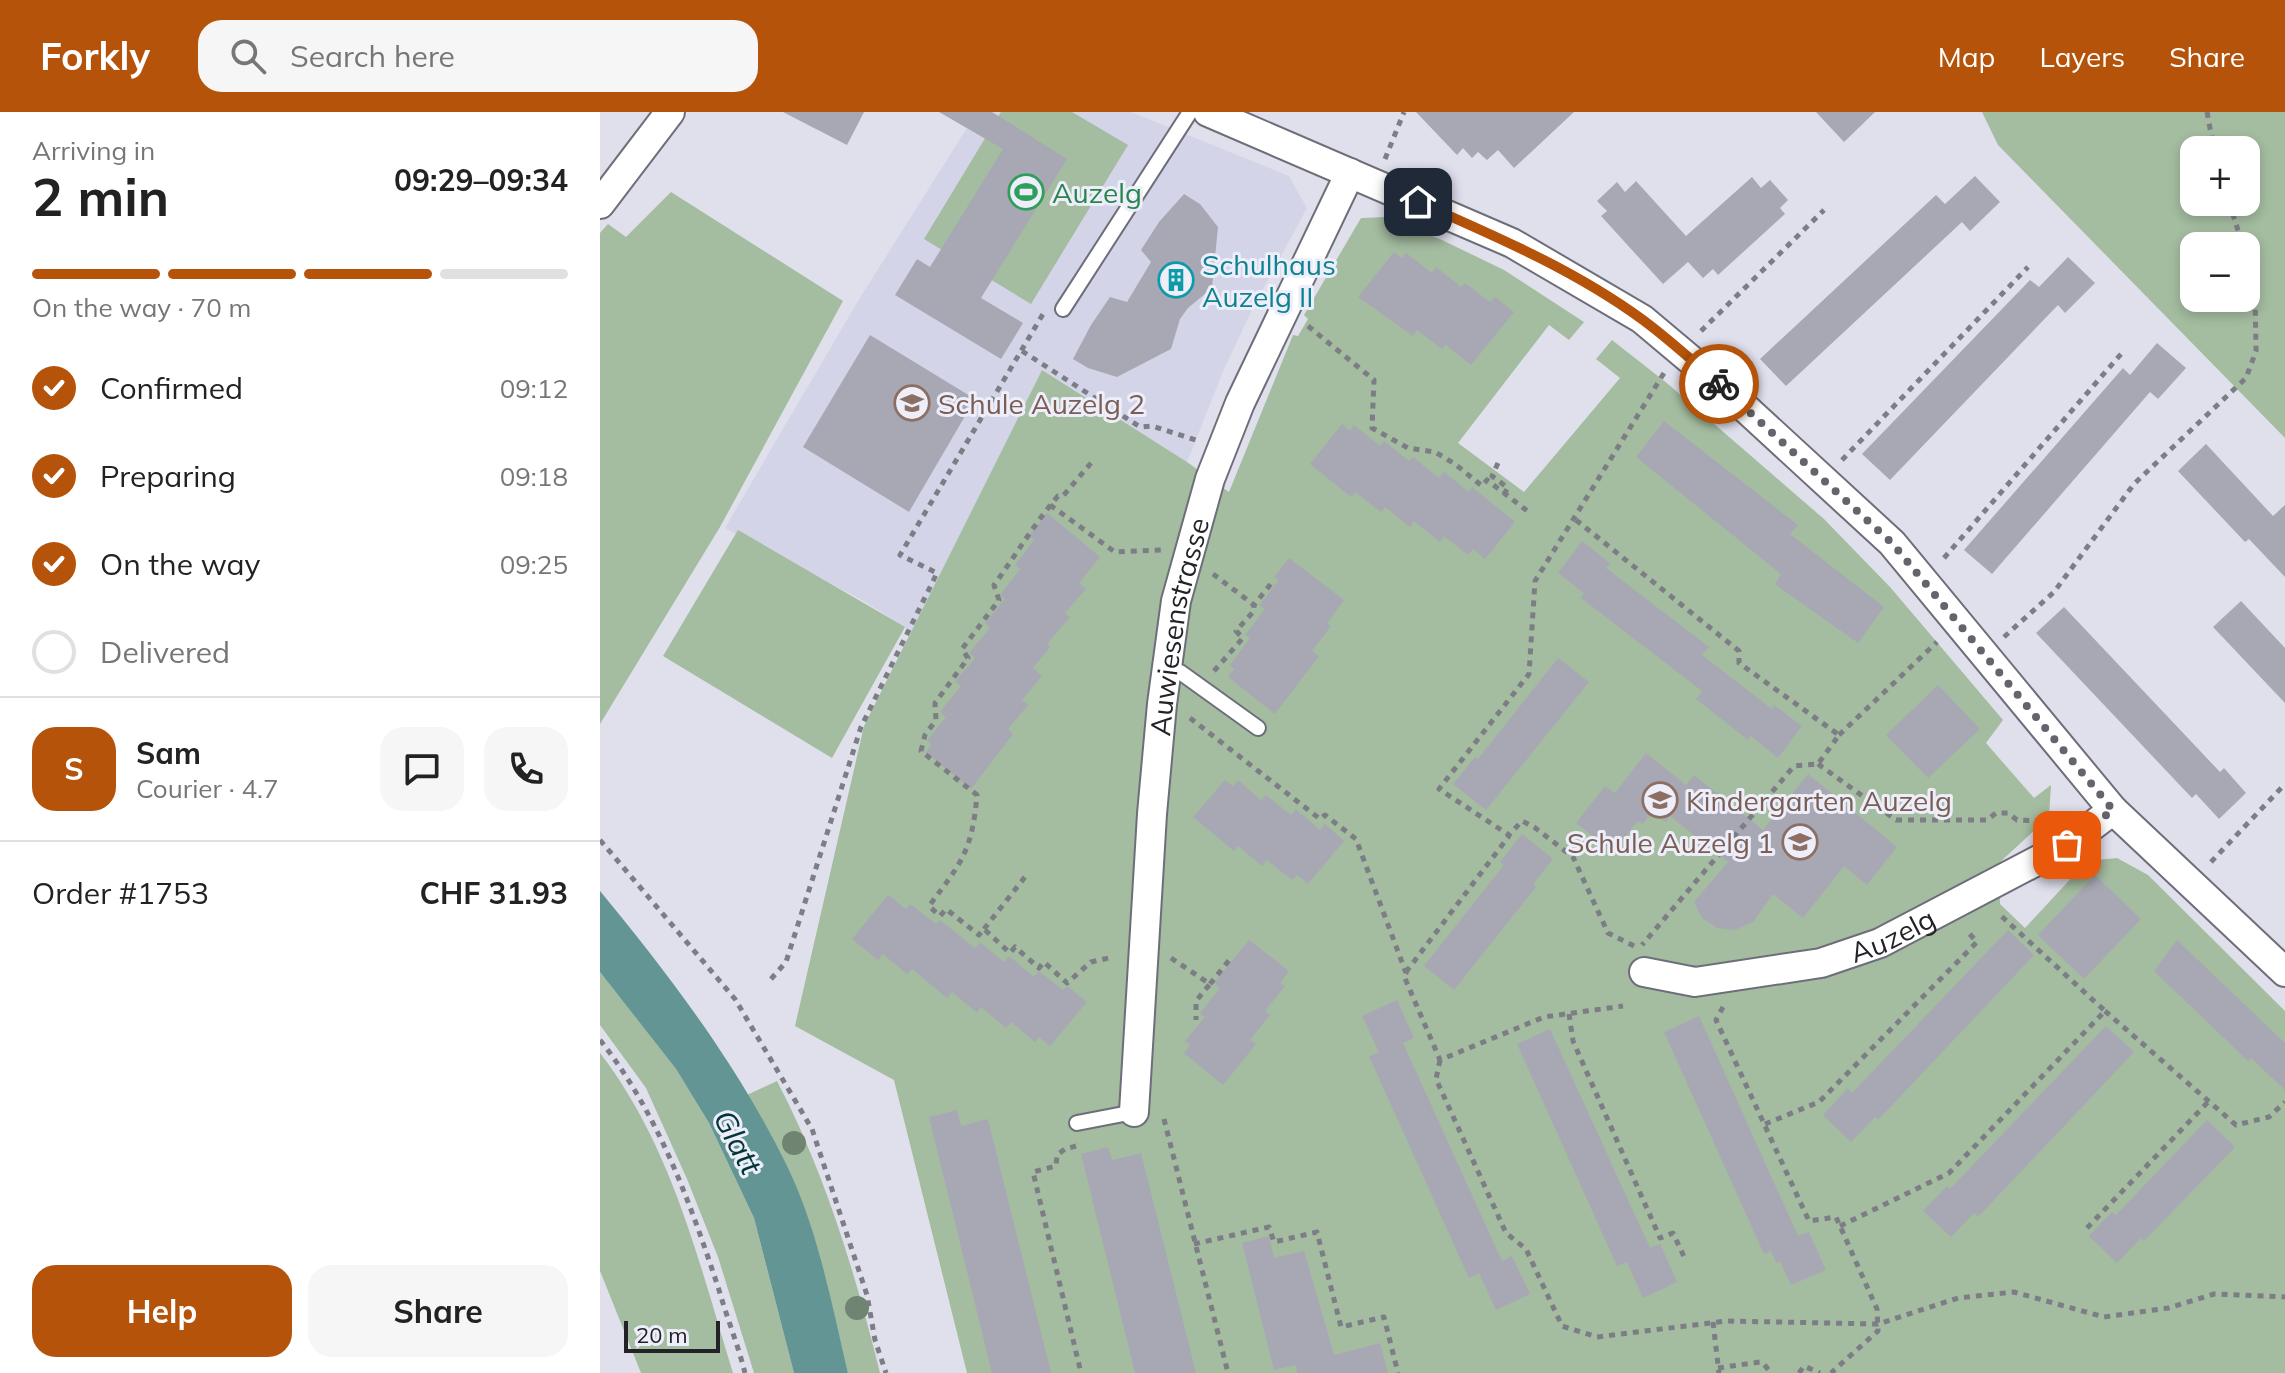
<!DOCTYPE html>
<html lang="en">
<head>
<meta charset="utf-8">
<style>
	:root { --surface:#fff; --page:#f6f6f6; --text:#222; --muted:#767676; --line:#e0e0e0; --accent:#b45309 }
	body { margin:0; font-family:Mulish,sans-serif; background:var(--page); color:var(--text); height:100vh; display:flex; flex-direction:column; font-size:30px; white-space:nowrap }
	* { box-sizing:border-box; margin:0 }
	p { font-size:26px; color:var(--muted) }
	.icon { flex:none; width:44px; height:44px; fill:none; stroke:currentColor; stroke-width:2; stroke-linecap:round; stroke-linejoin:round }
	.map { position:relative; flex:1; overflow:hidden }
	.panel { display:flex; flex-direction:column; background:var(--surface); width:600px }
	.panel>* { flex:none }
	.buttons { position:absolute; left:1580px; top:24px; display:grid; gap:16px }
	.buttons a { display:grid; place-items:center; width:80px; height:80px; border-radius:16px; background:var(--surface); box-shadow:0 4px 12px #0003; font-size:40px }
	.scale { position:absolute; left:24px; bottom:20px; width:96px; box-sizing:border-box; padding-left:8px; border:4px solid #222227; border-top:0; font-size:22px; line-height:28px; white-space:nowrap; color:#222227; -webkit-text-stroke:6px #edeefa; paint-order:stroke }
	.pin { position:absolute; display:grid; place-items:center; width:68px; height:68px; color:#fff; margin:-34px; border-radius:16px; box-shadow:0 4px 12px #0006 }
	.courier { position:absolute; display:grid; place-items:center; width:80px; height:80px; margin:-40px; border:6px solid #b45309; border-radius:50%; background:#fff; color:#222; box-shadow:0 2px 10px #0007 }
	.overview em { font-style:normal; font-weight:700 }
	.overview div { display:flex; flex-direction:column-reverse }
	.overview { display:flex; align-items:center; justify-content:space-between; height:136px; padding:0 32px }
	h1 { font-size:52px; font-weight:700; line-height:60px }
	.bar { display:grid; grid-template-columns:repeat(4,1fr); gap:12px 8px; align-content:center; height:96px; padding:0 32px }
	.bar i { height:10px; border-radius:6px; background:var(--line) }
	.bar .current { background:var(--accent) }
	.bar p { grid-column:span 4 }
	.line { display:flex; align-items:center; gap:20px; padding:0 32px; border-top:2px solid var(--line) }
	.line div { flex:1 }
	.round { display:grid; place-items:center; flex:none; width:84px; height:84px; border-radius:24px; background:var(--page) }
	ol { padding:0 32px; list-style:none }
	li { display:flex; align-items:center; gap:24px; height:88px }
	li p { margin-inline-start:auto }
	li .icon { padding:8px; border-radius:50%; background:var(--accent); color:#fff; stroke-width:4 }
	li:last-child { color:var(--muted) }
	li i { width:44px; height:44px; border:4px solid var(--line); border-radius:50% }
	.cta { display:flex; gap:16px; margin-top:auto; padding:16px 32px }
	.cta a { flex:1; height:92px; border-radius:24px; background:var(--accent); color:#fff; font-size:32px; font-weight:700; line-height:92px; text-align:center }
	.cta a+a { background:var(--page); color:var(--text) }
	header { display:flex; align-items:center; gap:48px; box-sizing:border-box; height:112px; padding:0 40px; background:var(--accent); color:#fff }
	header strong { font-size:38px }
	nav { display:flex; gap:44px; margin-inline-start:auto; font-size:28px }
	.search { width:560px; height:72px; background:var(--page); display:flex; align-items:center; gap:20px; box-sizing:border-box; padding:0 28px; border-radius:24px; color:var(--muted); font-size:30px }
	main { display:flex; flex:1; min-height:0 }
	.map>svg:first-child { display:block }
	.built { fill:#d3d4e7 }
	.green { fill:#a4bca0; fill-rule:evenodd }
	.water { fill:#629594 }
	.building { fill:#a8a8b4 }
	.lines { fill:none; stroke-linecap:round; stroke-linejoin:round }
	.service-casing { stroke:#6d6e79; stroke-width:18 }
	.minor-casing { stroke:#6d6e79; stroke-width:32 }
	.path { stroke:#7d7d86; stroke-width:5; stroke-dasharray:6 6; stroke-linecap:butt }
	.service { stroke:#fff; stroke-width:14 }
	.minor { stroke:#fff; stroke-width:28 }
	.tree { fill:#6f8571 }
	.done { stroke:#64646c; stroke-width:8; stroke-dasharray:0 14.4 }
	.route { stroke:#b45309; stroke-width:10 }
	.labels { text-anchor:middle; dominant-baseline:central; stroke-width:6; stroke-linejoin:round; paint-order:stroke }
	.leisure-label { font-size:28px; fill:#27864d; stroke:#edeefa; text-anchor:start }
	.culture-label { font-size:28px; fill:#0d838f; stroke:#edeefa; text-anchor:start }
	.education-label { font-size:28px; fill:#785e54; stroke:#edeefa; text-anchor:start }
	.street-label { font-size:28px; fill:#222227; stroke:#edeefa }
	.water-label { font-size:30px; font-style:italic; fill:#023636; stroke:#edeefa }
</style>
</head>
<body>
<header>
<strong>Forkly</strong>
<div class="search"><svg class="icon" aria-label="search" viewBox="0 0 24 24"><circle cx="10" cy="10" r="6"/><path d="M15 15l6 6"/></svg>Search here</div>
<nav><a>Map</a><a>Layers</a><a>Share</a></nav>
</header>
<main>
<section class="panel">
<div class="overview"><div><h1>2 min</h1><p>Arriving in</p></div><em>09:29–09:34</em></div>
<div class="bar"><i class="current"></i><i class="current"></i><i class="current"></i><i></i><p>On the way · 70 m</p></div>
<ol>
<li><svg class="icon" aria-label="check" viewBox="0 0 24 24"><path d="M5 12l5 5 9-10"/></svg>Confirmed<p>09:12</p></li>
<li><svg class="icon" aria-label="check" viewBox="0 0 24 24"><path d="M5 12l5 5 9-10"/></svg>Preparing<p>09:18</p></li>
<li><svg class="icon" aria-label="check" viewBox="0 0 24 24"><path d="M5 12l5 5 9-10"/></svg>On the way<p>09:25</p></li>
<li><i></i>Delivered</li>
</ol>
<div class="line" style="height:144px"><b class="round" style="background:var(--accent);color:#fff">S</b><div><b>Sam</b><p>Courier · 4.7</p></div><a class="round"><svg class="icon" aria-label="chat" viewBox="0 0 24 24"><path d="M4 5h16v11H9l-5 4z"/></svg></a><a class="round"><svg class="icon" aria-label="phone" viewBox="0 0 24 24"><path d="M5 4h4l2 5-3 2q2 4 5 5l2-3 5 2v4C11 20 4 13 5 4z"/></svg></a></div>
<div class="line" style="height:104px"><div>Order #1753</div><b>CHF 31.93</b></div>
<div class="cta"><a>Help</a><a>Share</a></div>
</section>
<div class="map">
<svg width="1685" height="1261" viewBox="0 0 1685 1261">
	<rect width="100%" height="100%" fill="#dfe0ec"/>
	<path class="built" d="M377,0H531L689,64L707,96L655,192L624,257L587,350L442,258L311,519L262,488L125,416L258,189Z"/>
	<g class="green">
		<path d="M401,0H472L528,33L431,192L324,127Z"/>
		<path d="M1382,0H1685V326L1398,33ZM1594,38H1646V90H1594ZM1594,134H1646V186H1594Z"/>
		<path d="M71,80L243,189L120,415L0,612V121L8,112L26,125Z"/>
		<path d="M786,105L842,128L904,158L984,210L969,228L949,213L858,331L924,380L1020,266L996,247L1012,228L1068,272L1224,407L1290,475L1403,608L1386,631L1434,686L1451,673L1449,705L1399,751L1400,792L1425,816L1487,749L1517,746L1548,763L1685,899V1261H367L294,968L195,914L264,614L442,258L587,350L629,380L693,223L698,224L708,207L704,203L761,106Z"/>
		<path d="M138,418L305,515L232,646L63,544Z"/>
		<path d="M0,860L76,957L109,1011L154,1106L194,1261H154L118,1145L87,1067L46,976L0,913Z"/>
		<path d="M0,941C72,1034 99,1151 133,1261H41L0,1159Z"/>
		<path d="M177,969C225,1061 255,1160 280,1261H248L224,1161L203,1094L147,983Z"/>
	</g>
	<path class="water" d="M0,779C71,865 139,955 188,1056C218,1118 232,1194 248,1261H194L154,1106L109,1011L76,957L0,860Z"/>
	<g class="building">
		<path d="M183,0H264L247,33Z"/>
		<path d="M339,0H392L467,47L381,186L423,211L401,247L295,183L317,147L330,155L403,37Z"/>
		<path d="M816,0H974L914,56L898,38L887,48L878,40L872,46L863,36L857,43Z"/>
		<path d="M1216,0H1275L1244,30Z"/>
		<path d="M1375,64L1400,90L1370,119L1362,110L1186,274L1160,247L1336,83L1345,92Z"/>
		<path d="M1152,65L1161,76L1170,68L1188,88L1180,96L1185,102L1118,163L1113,157L1103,166L1088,150L1063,172L1001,104L1007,99L997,89L1017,70L1025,80L1036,69L1086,124Z"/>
		<path d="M584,82L600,92L618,115L612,176L588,196L580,207L571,237L517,265L488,256L473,247L491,213L510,185L527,190L551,150L541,138L559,110Z"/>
		<path d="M794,140L802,146L806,141L832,161L836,155L861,175L865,171L890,190L895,185L914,200L871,253L846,233L842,237L817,218L813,224L758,185Z"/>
		<path d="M1468,145L1495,171L1465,201L1458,193L1290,368L1262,342L1430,168L1439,175Z"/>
		<path d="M270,223L375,287L309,400L203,335Z"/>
		<path d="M1557,231L1586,256L1558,287L1550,280L1392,462L1364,438L1523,256L1530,263Z"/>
		<path d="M1064,309L1198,413L1190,422L1284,495L1258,531L1175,472L1181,462L1036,345Z"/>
		<path d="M742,312L750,319L754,313L780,334L784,329L809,349L813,345L839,366L844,360L869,380L872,375L915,410L885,447L873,437L868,443L844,424L840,430L814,409L810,415L785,395L781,400L755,380L751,385L710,352Z"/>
		<path d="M1606,332L1673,404L1685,393V465L1649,427L1645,430L1578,359Z"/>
		<path d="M447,401L500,445L479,471L486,477L465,501L470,505L447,532L450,535L433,556L442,564L422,588L428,593L408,617L413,622L371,677L326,640L332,632L327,629L346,605L340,600L361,574L355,570L375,546L369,541L390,516L385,511L405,487L400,483L420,457L415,453L434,428L429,424Z"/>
		<path d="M982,429L1010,451L1006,456L1109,535L1102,543L1172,597L1174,593L1202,614L1178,646L1151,624L1148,628L1096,587L1102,579L981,486L984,481L958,461Z"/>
		<path d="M689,446L744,488L727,511L731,514L712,539L719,544L675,602L628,565L634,557L630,553L650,526L645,523L665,497L659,493L679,468L674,465Z"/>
		<path d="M1641,489L1685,536V591L1613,515Z"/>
		<path d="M1464,495L1620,660L1624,656L1646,681L1619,707L1596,682L1592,686L1436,521Z"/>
		<path d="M958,546L989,570L886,698L853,672L875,645L878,647Z"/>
		<path d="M1338,573L1380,617L1328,666L1286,623Z"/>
		<path d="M1046,641L1086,673L1094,663L1163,718L1208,662L1297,735L1267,773L1244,754L1203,806L1173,782L1153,810L1135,818L1117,816L1102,806L1094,790L1128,750L1070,704L1066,710L1053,699L1043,712L1037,709L1014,740L976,711L1005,674L1015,681Z"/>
		<path d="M625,668L633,674L638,668L661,688L666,683L691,703L696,697L720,718L725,712L744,729L708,772L697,763L692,768L667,748L662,754L638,734L634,739L593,705Z"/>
		<path d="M922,722L953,747L933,772L936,775L854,878L824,854L904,753L900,750Z"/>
		<path d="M1495,763L1541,807L1484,867L1438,823Z"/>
		<path d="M288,783L306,797L310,792L336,812L340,808L375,836L380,830L404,850L409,844L434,865L439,859L463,878L467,874L487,890L450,934L439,925L435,930L411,910L406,916L381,895L377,901L352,880L347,886L312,857L307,862L283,842L278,848L252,827Z"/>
		<path d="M1408,818L1434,843L1278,1008L1275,1005L1251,1030L1223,1003L1248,976L1252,981Z"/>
		<path d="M649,828L689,859L680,871L685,874L665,899L670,903L650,928L656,932L623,973L584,941L590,933L585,929L605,905L600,901L620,876L614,871Z"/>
		<path d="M1577,828L1685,931V978L1651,946L1648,949L1554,859Z"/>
		<path d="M797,888L814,926L803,931L902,1149L912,1144L930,1182L896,1198L879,1161L869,1166L769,944L779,940L762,904Z"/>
		<path d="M1099,904L1198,1124L1209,1120L1226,1158L1191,1173L1180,1149L1176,1151L1171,1139L1164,1142L1064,920Z"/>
		<path d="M1506,914L1534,940L1378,1105L1374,1101L1351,1125L1323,1099L1347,1074L1350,1077Z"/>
		<path d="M950,917L1050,1136L1060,1132L1077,1170L1043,1186L1027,1150L1017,1154L917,932Z"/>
		<path d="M357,998L361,1014L388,1007L451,1261H392L329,1005Z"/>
		<path d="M1607,1008L1635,1035L1544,1129L1541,1126L1517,1151L1489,1124L1512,1100L1516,1103Z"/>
		<path d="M508,1035L512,1048L541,1041L596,1261H535L481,1042Z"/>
		<path d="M669,1124L674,1146L704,1139L734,1243L780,1231L788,1261H697L696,1253L674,1258L642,1131Z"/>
	</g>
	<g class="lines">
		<defs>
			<g id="service">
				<path d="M463,197L590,0"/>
				<path d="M566,559L580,560L658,616"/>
				<path d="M477,1011L534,1000"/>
			</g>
			<g id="minor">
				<path d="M608,0L912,131L1042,207L1117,270L1292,431L1513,698L1685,860"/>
				<path d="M0,92L70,0"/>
				<path id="s1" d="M1044,860L1095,870L1221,851L1280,831L1467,733L1513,698"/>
				<path id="s2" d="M534,1000L552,702L562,592L576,489L610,367L640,291L750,61"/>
			</g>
		</defs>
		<use href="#service" class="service-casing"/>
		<use href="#minor" class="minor-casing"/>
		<g class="path">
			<path d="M1607,0L1614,38"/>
			<path d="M785,47L804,0"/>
			<path d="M1629,90L1643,134"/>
			<path d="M708,214L774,268L772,316L808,336L835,340L855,352L882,374L887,368L930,401"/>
			<path d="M1101,219L1224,98"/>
			<path d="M422,239L540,315L552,314L596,328"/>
			<path d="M1242,348L1428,155"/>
			<path d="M491,351L463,384H458C434,412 416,443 394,473L399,488L362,537L368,546L335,591L336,608L325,623L321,639L377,683C372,739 362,750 329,794L340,804L346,797L379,823L384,817L410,841L415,835L439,856L444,850L467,871L491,850L513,845"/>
			<path d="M898,351L892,364L908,376L904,382"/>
			<path d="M450,393L515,440L562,438"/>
			<path d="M976,408L1139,539V551L1239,623L1218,652L1194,654L1042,833"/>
			<path d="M1344,446L1521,242"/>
			<path d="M613,462L654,493L674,468"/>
			<path d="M1404,525L1454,480L1534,372L1646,266L1656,239L1655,179L1646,144"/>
			<path d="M614,559L643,526L636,519L654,499V493"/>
			<path d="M590,606L720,707L725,703L756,727L806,861L804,864L840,948L944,905L1023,894"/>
			<path d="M1239,623L1337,530"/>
			<path d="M1218,652L1296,708H1387L1396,701H1408L1417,708L1447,709"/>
			<path d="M0,728L135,887L212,1017L267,1183L275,1228L286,1261"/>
			<path d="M1611,750L1685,672"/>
			<path d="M384,817L425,765"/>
			<path d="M1034,834L1008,821L973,745L934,715L922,709L909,723L839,677L929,562L935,469L1064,261"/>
			<path d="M571,846L610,872L596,889V908"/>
			<path d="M806,860L909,724"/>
			<path d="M171,867L186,850L261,615L337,461L300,443L443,202"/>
			<path d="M610,872L630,847"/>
			<path d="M1123,895L1116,908L1209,1109L1236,1105L1277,1197L1278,1219L1231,1261"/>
			<path d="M1505,899L1636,1013L1669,1005L1685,990"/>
			<path d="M969,902L973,929L1060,1126L1073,1121L1086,1149"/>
			<path d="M0,928C58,1001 90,1090 119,1178C127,1206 138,1233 145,1261"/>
			<path d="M840,948L836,967L906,1121L926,1137L962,1214L997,1225L1126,1209L1278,1212L1358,1186L1414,1180L1504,1205L1568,1196L1614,1182L1685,1185"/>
			<path d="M564,1007L628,1261"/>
			<path d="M1165,1012L1219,990L1377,830L1366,818"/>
			<path d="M476,1034L465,1037L457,1043L456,1054L433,1060L481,1261"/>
			<path d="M1240,1114L1349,1061L1505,899L1398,801"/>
			<path d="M1487,1116L1608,990"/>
			<path d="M594,1132L669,1115L674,1130L717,1120L741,1215L784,1205L798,1261"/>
			<path d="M1113,1210L1119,1261"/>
			<path d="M1118,1256L1160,1250L1163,1251L1171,1261"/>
			<path d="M1199,1261L1204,1254L1220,1261"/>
		</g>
		<use href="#service" class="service"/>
		<use href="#minor" class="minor"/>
	</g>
	<g class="tree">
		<circle cx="194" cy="1031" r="12"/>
		<circle cx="257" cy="1196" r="12"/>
	</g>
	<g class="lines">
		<path class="done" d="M1119,272L1292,431L1513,698L1467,733"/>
		<path class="route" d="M818,90C895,124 975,158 1043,208C1070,228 1094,250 1119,272"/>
	</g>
	<defs>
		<symbol id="stadium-ring" viewBox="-11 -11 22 22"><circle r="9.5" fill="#edeefa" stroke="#2e9e5b" stroke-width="1.5"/><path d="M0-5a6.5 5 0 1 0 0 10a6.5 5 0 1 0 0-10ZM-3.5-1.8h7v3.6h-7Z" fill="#2e9e5b"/></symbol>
		<symbol id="building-ring" viewBox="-11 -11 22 22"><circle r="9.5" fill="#edeefa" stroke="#0f9aa8" stroke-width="1.5"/><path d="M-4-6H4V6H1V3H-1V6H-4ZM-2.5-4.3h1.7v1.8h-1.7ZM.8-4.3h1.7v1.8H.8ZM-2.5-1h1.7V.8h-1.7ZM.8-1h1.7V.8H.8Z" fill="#0f9aa8"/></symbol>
		<symbol id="school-ring" viewBox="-11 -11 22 22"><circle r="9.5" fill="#edeefa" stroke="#8d6e63" stroke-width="1.5"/><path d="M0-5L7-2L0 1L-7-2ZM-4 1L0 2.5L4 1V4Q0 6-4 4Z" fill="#8d6e63"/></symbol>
	</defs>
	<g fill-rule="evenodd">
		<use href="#stadium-ring" x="406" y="60" width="40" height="40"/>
		<use href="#building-ring" x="556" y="148" width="40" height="40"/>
		<use href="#school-ring" x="292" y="271" width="40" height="40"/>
		<use href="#school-ring" x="1040" y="668" width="40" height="40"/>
		<use href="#school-ring" x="1180" y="710" width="40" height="40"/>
	</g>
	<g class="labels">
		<g class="leisure-label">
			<text x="452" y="80">Auzelg</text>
		</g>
		<g class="culture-label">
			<text x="602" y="152">Schulhaus<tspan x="602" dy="32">Auzelg II</tspan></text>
		</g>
		<g class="education-label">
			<text x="338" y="291">Schule Auzelg 2</text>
			<text x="1086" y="688">Kindergarten Auzelg</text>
			<text x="1174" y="730" text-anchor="end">Schule Auzelg 1</text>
		</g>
		<g class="street-label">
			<text stroke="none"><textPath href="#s2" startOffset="488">Auwiesenstrasse</textPath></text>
			<text stroke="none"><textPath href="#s1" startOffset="256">Auzelg</textPath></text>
		</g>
		<g class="water-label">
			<text transform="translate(138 1030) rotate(62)">Glatt</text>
		</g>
	</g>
</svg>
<div class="buttons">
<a>+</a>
<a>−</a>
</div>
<div class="scale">20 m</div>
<div class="pin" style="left:1467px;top:733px;background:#ea580c"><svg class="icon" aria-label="bag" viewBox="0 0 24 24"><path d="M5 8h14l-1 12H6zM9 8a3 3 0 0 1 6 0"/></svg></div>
<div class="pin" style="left:818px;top:90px;background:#1f2937"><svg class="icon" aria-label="home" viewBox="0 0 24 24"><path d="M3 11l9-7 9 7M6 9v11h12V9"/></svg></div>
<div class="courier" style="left:1119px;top:272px"><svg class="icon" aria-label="bike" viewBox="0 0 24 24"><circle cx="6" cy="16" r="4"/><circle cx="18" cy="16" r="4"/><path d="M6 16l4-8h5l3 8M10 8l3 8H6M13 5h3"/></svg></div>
</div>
</main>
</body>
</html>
